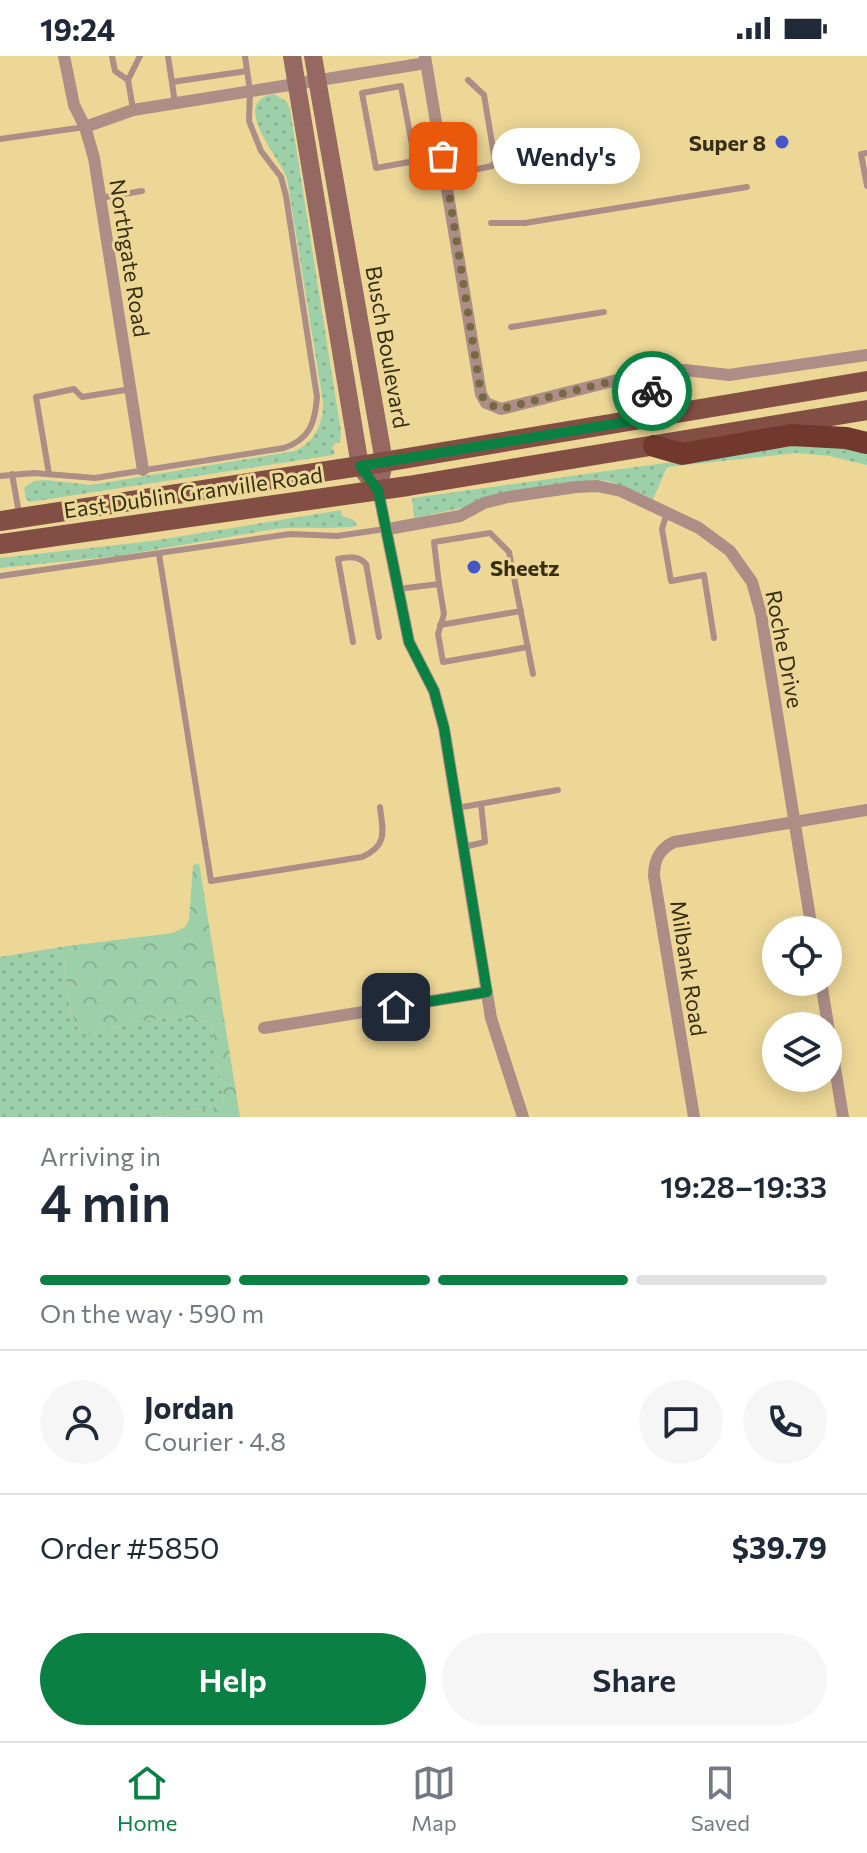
<!DOCTYPE html>
<html lang="en">
<head>
<meta charset="utf-8">
<style>
	:root { --surface:#fff; --page:#f6f6f7; --text:#1f2937; --muted:#747a83; --line:#e0e1e3; --accent:#0b8043 }
	body { margin:0; font-family:Commissioner,sans-serif; background:var(--page); color:var(--text); height:100vh; display:flex; flex-direction:column; font-size:30px; white-space:nowrap }
	* { box-sizing:border-box; margin:0 }
	p { font-size:26px; color:var(--muted) }
	.icon { flex:none; width:44px; height:44px; fill:none; stroke:currentColor; stroke-width:2; stroke-linecap:round; stroke-linejoin:round }
	.map { position:relative; height:1061px; overflow:hidden }
	.panel { display:flex; flex-direction:column; background:var(--surface); flex:1 }
	.panel>* { flex:none }
	.buttons { position:absolute; left:762px; top:860px; display:grid; gap:16px }
	.buttons a { display:grid; place-items:center; width:80px; height:80px; border-radius:50%; background:var(--surface); box-shadow:0 4px 20px #0003; font-size:40px }
	.pin { position:absolute; display:grid; place-items:center; width:68px; height:68px; color:#fff; margin:-34px; border-radius:16px; box-shadow:0 4px 12px #0006 }
	.courier { position:absolute; display:grid; place-items:center; width:80px; height:80px; margin:-40px; border:6px solid #0b8043; border-radius:50%; background:#fff; color:#222; box-shadow:0 2px 10px #0007 }
	.bubble { position:absolute; height:56px; border-radius:28px; background:var(--surface); box-shadow:0 4px 20px #0003; font-size:26px; font-weight:600; line-height:56px; text-align:center }
	.summary em { font-style:normal; font-weight:600 }
	.summary div { display:flex; flex-direction:column-reverse }
	.summary { display:flex; align-items:center; justify-content:space-between; height:136px; padding:0 40px }
	h1 { font-size:52px; font-weight:600; line-height:60px }
	.bar { display:grid; grid-template-columns:repeat(4,1fr); gap:12px 8px; align-content:center; height:96px; padding:0 40px }
	.bar i { height:10px; border-radius:6px; background:var(--line) }
	.bar .selected { background:var(--accent) }
	.bar p { grid-column:span 4 }
	.line { display:flex; align-items:center; gap:20px; padding:0 40px; border-top:2px solid var(--line) }
	.line div { flex:1 }
	.round { display:grid; place-items:center; flex:none; width:84px; height:84px; border-radius:42px; background:var(--page) }
	.action { display:flex; gap:16px; margin-top:auto; padding:16px 40px }
	.action a { flex:1; height:92px; border-radius:48px; background:var(--accent); color:#fff; font-size:32px; font-weight:600; line-height:92px; text-align:center }
	.action a+a { background:var(--page); color:var(--text) }
	.status { display:flex; justify-content:space-between; align-items:center; height:56px; padding:0 40px; background:var(--surface); direction:ltr }
	.status svg { height:22px; fill:currentColor }
	.tabs { display:flex; justify-content:space-around; align-items:center; height:112px; border-top:2px solid var(--line); background:var(--surface); font-size:22px; color:var(--muted) }
	.tabs a { display:grid; justify-items:center; gap:4px }
	.tabs .selected { color:var(--accent) }
	.map>svg:first-child { display:block }
	.grass { fill:url(#grass-dots) }
	.forest { fill:url(#forest-crowns) }
	.lines { fill:none; stroke-linecap:round; stroke-linejoin:round }
	.lane { stroke:#ac8e87; stroke-width:6 }
	.street { stroke:#ac8e87; stroke-width:12 }
	.secondary { stroke:#956961; stroke-width:18 }
	.primary { stroke:#834f45; stroke-width:20 }
	.highway { stroke:#73382d; stroke-width:22 }
	.done { stroke:#776a42; stroke-width:8; stroke-dasharray:0 14.4 }
	.route { stroke:#0b8043; stroke-width:10 }
	.poi-dot { fill:#4356ca; stroke:#edd797; stroke-width:3 }
	.labels { text-anchor:middle; dominant-baseline:central; stroke-width:6; stroke-linejoin:round; paint-order:stroke }
	.poi-label { font-size:22px; font-weight:bold; fill:#372f14; stroke:#edd797; text-anchor:end }
	.street-label { font-size:22px; fill:#372f14; stroke:#edd797 }
</style>
</head>
<body>
<div class="status"><b>19:24</b><svg viewBox="0 0 49 12"><path d="M0 12V9h3v3zM5 12V6h3v6zM10 12V3h3v9zM15 12V0h3v12zM26 1h20v11H26zM47 4h2v5h-2z"/></svg></div>
<div class="map">
<svg width="867" height="1061" viewBox="0 0 867 1061">
	<defs>
		<pattern id="grass-dots" width="8" height="8" patternUnits="userSpaceOnUse" patternTransform="scale(2)"><rect width="8" height="8" fill="#9dd0a9"/><path d="M2 2h.1M6 6h.1" fill="none" stroke="#88b391" stroke-width="1.8" stroke-linecap="round"/></pattern>
		<pattern id="forest-crowns" width="20" height="18" patternUnits="userSpaceOnUse" patternTransform="scale(2)"><rect width="20" height="18" fill="#9dd0a9"/><path d="M2 6a3 3 0 1 1 6 0M12 15a3 3 0 1 1 6 0" fill="none" stroke="#88b391"/></pattern>
	</defs>
	<rect width="100%" height="100%" fill="#edd797"/>
	<g class="grass">
		<path d="M274,38L287,46L290,53L341,376L340,387H335L332,392L335,396L333,399L30,446L26,443L24,432L34,425L46,424L91,429L295,395C315,385 323,369 323,346L287,122C280,102 228,45 274,38Z"/>
		<path d="M821,389L867,396V409L829,400L796,397L667,411L653,443L609,425L595,424L414,462L412,442L787,390Z"/>
		<path d="M341,454L342,460L354,464L357,470C330,474 303,470 275,473L118,500L0,512V502L152,485Z"/>
		<path d="M67,890L63,895C67,920 65,956 81,976L90,978C124,970 179,951 211,969L224,1045L221,1050L152,1061H0V901Z"/>
	</g>
	<path class="forest" d="M199,807L240,1061H152L221,1050L224,1045L211,969C179,951 124,970 90,978L81,976C65,955 67,920 63,895L67,890L173,877L185,871L189,864L193,809Z"/>
	<g class="lines">
		<g class="lane">
			<path d="M112,0L115,15L128,24"/>
			<path d="M168,0L175,47"/>
			<path d="M468,24L484,39L495,105L492,110L473,114"/>
			<path d="M172,26L247,15"/>
			<path d="M401,30L415,105L376,112L362,37Z"/>
			<path d="M133,53L128,24L140,0"/>
			<path d="M0,83L85,71"/>
			<path d="M867,97L861,98L867,130"/>
			<path d="M100,142L142,135"/>
			<path d="M491,167H525L747,131"/>
			<path d="M511,271L604,256"/>
			<path d="M12,418L19,457"/>
			<path d="M49,418L36,341L74,333L82,341L131,333"/>
			<path d="M0,420L34,417L95,422L284,392C310,383 315,367 317,341L286,140L281,121L261,95L249,65L250,35L245,0"/>
			<path d="M667,457L662,473L671,525L704,519L714,582"/>
			<path d="M159,498L211,825L362,801C388,789 383,776 380,751"/>
			<path d="M0,520L290,478L337,480L385,473"/>
			<path d="M439,528L444,558L438,578L443,606L528,591"/>
			<path d="M398,533L439,528L434,486L490,477L509,496L533,618"/>
			<path d="M440,569L521,555"/>
			<path d="M353,586L338,503C349,501 358,499 366,508L379,581"/>
			<path d="M457,752L558,734"/>
			<path d="M464,791L485,786L481,748"/>
		</g>
		<g class="street">
			<path d="M64,0L74,49L85,71L94,102L143,414"/>
			<path d="M425,0L481,338L486,347L501,353L649,316L685,314L729,319L867,299"/>
			<path d="M85,71L133,54L426,7"/>
			<path d="M649,316L656,361"/>
			<path d="M378,434L409,586L434,635L444,672L491,962L523,1061"/>
			<path d="M388,473L460,460L484,447L508,441L576,431L597,430L621,435L699,472L730,495L752,526L761,558L812,874"/>
			<path d="M821,926L843,1061"/>
			<path d="M264,972L487,936"/>
			<path d="M694,1061L654,820C654,804 659,793 674,786L867,754"/>
		</g>
		<g class="secondary">
			<path d="M292,0L360,410L378,434"/>
			<path d="M313,0L384,406L381,420"/>
		</g>
		<g class="primary">
			<path d="M0,465L360,410L867,325"/>
			<path d="M0,488L408,430L867,354"/>
		</g>
		<path class="highway" d="M654,390L682,398L791,379L846,382L867,387"/>
	</g>
	<g class="lines">
		<path class="done" d="M443,100L481,338L486,347L501,353L649,316L652,335"/>
		<path class="route" d="M396,951L487,936L444,672L434,635L409,586L378,434L360,410L656,361L652,335"/>
	</g>
	<g class="poi-dot">
		<circle cx="782" cy="86" r="8"/>
		<circle cx="474" cy="511" r="8"/>
	</g>
	<g class="labels">
		<g class="poi-label">
			<text x="766" y="86">Super 8</text>
			<text x="490" y="511" text-anchor="start">Sheetz</text>
		</g>
		<g class="street-label">
			<text transform="translate(130 202) rotate(81)">Northgate Road</text>
			<text transform="translate(388 291) rotate(80)">Busch Boulevard</text>
			<text transform="translate(193 436) rotate(-8)">East Dublin Granville Road</text>
			<text transform="translate(785 593) rotate(79)">Roche Drive</text>
			<text transform="translate(689 912) rotate(81)">Milbank Road</text>
		</g>
	</g>
</svg>
<div class="buttons">
<a><svg class="icon" aria-label="locate" viewBox="0 0 24 24"><circle cx="12" cy="12" r="6"/><path d="M12 2v4M12 18v4M2 12h4M18 12h4"/></svg></a>
<a><svg class="icon" aria-label="layers" viewBox="0 0 24 24"><path d="M12 4l9 5-9 5-9-5zM3 14l9 5 9-5"/></svg></a>
</div>
<div class="pin" style="left:443px;top:100px;background:#ea580c"><svg class="icon" aria-label="bag" viewBox="0 0 24 24"><path d="M5 8h14l-1 12H6zM9 8a3 3 0 0 1 6 0"/></svg></div>
<div class="pin" style="left:396px;top:951px;background:#1f2937"><svg class="icon" aria-label="home" viewBox="0 0 24 24"><path d="M3 11l9-7 9 7M6 9v11h12V9"/></svg></div>
<div class="courier" style="left:652px;top:335px"><svg class="icon" aria-label="bike" viewBox="0 0 24 24"><circle cx="6" cy="16" r="4"/><circle cx="18" cy="16" r="4"/><path d="M6 16l4-8h5l3 8M10 8l3 8H6M13 5h3"/></svg></div>
<div class="bubble" style="left:492px;top:72px;width:148px">Wendy's</div>
</div>
<section class="panel">
<div class="summary"><div><h1>4 min</h1><p>Arriving in</p></div><em>19:28–19:33</em></div>
<div class="bar"><i class="selected"></i><i class="selected"></i><i class="selected"></i><i></i><p>On the way · 590 m</p></div>
<div class="line" style="height:144px"><a class="round"><svg class="icon" aria-label="person" viewBox="0 0 24 24"><circle cx="12" cy="8" r="4"/><path d="M4 21q1-7 8-7t8 7"/></svg></a><div><b>Jordan</b><p>Courier · 4.8</p></div><a class="round"><svg class="icon" aria-label="chat" viewBox="0 0 24 24"><path d="M4 5h16v11H9l-5 4z"/></svg></a><a class="round"><svg class="icon" aria-label="phone" viewBox="0 0 24 24"><path d="M5 4h4l2 5-3 2q2 4 5 5l2-3 5 2v4C11 20 4 13 5 4z"/></svg></a></div>
<div class="line" style="height:104px"><div>Order #5850</div><b>$39.79</b></div>
<div class="action"><a>Help</a><a>Share</a></div>
</section>
<nav class="tabs">
<a class="selected"><svg class="icon" aria-label="home" viewBox="0 0 24 24"><path d="M3 11l9-7 9 7M6 9v11h12V9"/></svg>Home</a>
<a><svg class="icon" aria-label="map" viewBox="0 0 24 24"><path d="M3 6l6-2 6 2 6-2v14l-6 2-6-2-6 2zM9 4v14M15 6v14"/></svg>Map</a>
<a><svg class="icon" aria-label="saved" viewBox="0 0 24 24"><path d="M7 4h10v16l-5-4-5 4z"/></svg>Saved</a>
</nav>
</body>
</html>
